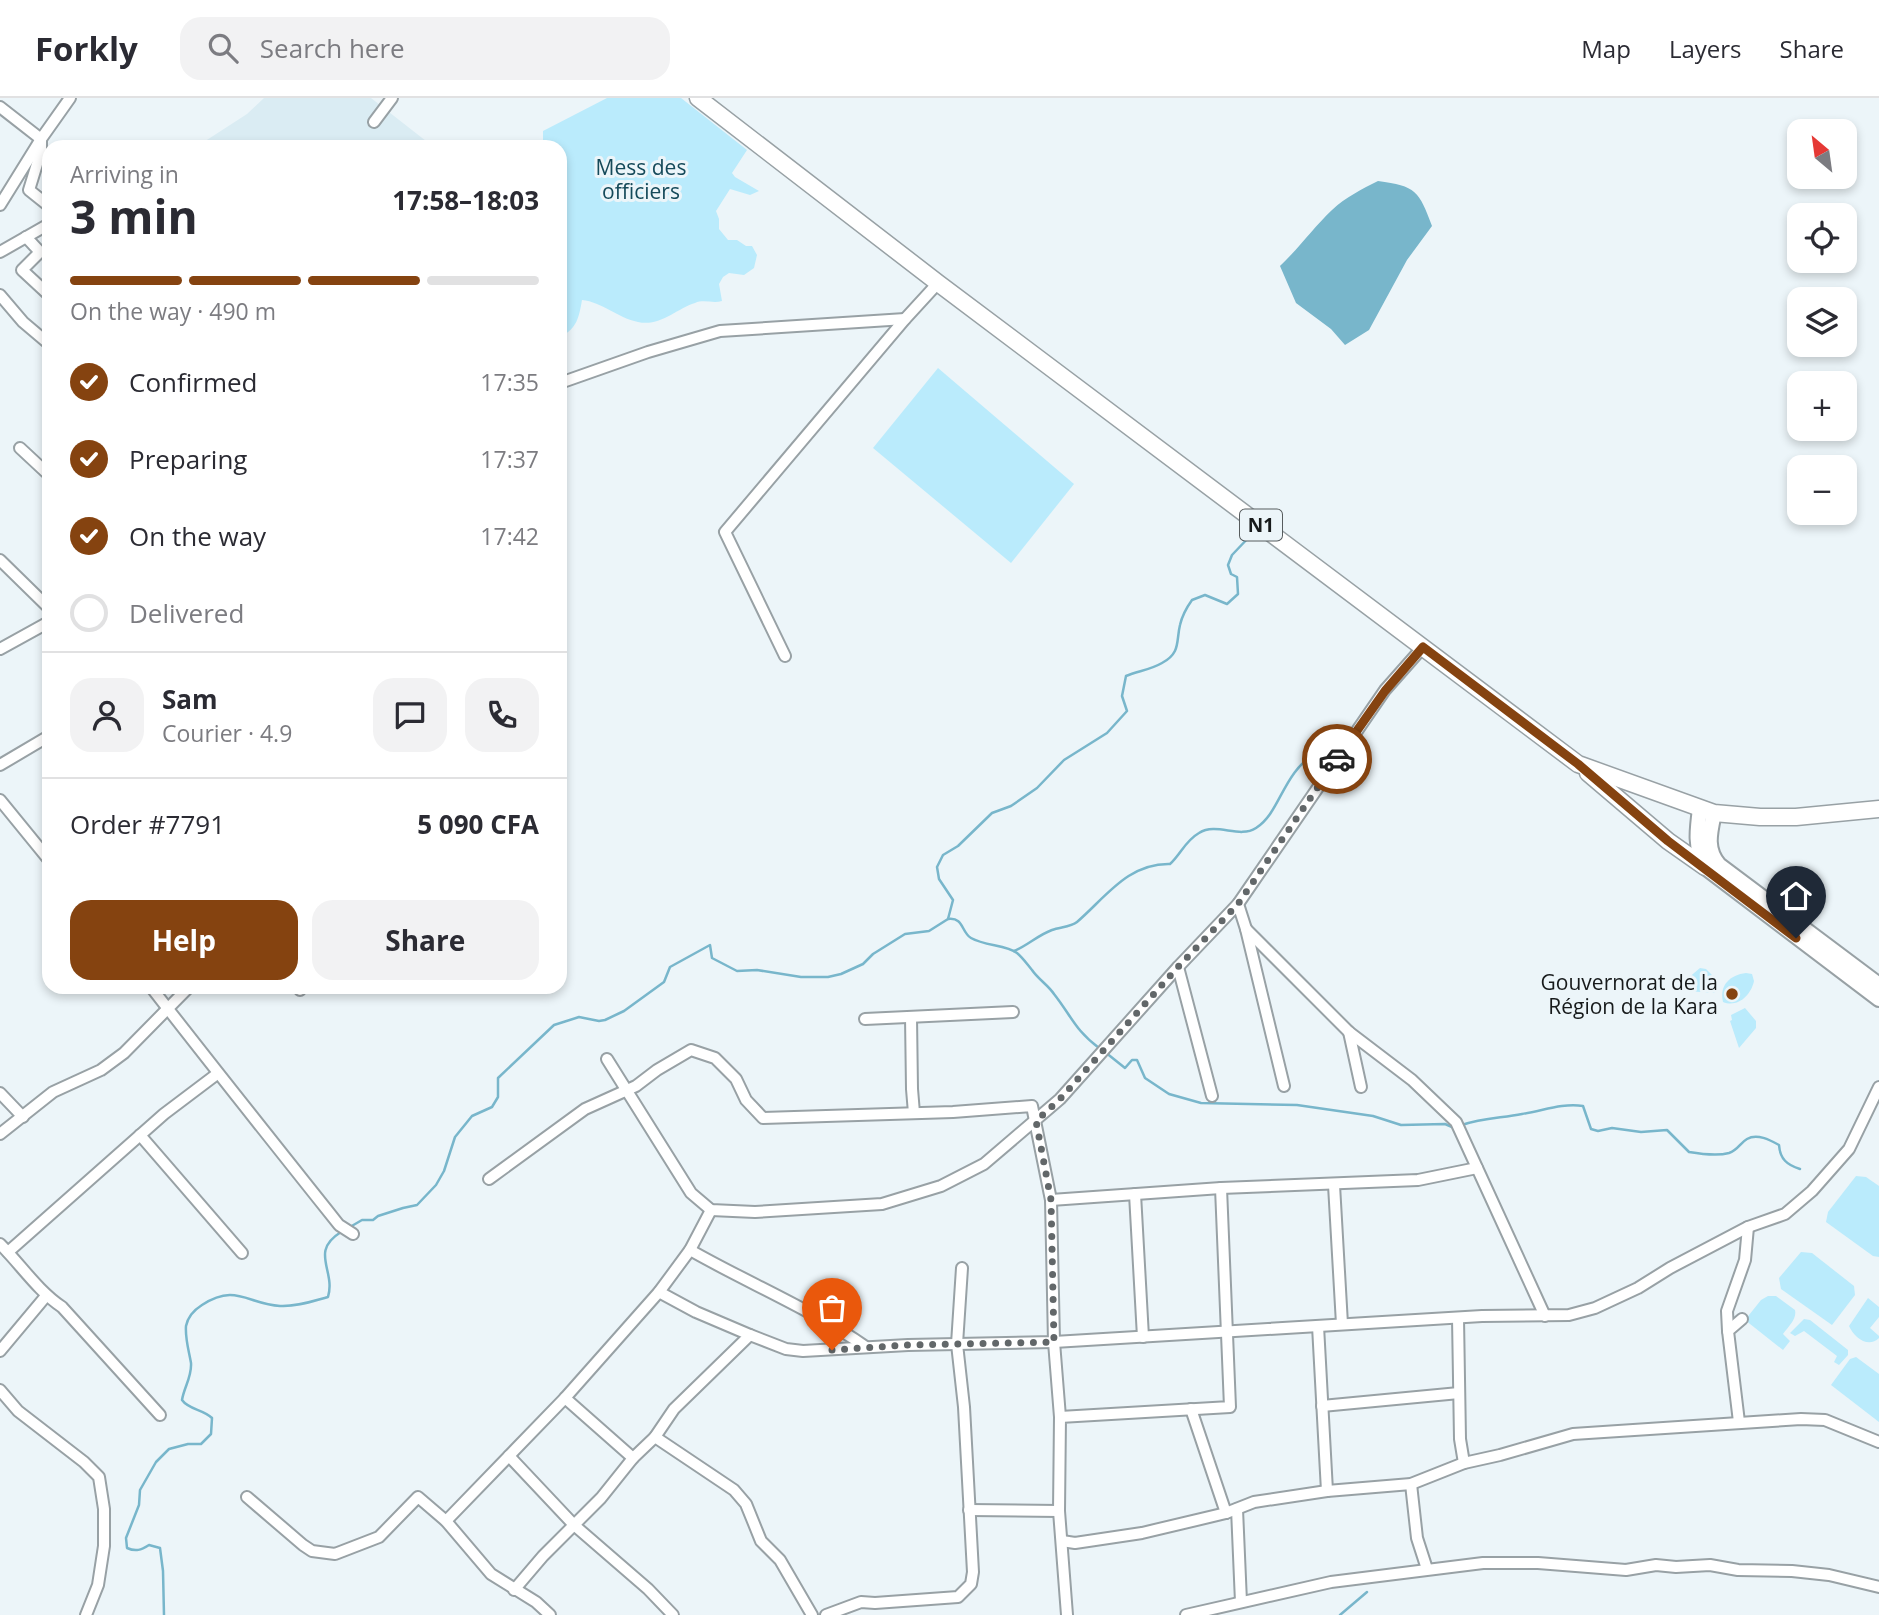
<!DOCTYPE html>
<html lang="en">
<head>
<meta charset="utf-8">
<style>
	:root { --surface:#fff; --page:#f2f2f3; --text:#2b2b33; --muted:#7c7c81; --line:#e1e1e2; --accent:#854310 }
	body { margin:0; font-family:"Open Sans",sans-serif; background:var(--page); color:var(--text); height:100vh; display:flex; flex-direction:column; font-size:26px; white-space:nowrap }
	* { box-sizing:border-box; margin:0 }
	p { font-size:23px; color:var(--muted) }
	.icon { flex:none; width:38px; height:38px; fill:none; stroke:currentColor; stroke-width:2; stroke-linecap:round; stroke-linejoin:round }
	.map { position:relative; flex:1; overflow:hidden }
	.panel { position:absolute; left:42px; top:42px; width:525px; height:854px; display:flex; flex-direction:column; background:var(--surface); border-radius:21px; box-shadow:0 4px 10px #0003 }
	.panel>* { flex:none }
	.needle { width:46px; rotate:331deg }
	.fabs { position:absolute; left:1787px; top:21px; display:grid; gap:14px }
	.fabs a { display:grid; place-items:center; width:70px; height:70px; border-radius:14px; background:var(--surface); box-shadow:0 4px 10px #0003; font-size:35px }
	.pin { position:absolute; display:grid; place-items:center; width:60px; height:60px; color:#fff; margin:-72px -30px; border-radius:50% 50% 50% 0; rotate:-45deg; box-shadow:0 0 7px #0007 }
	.pin .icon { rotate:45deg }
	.courier { position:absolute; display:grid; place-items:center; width:70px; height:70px; margin:-35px; border:5px solid #854310; border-radius:50%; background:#fff; color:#222; box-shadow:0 2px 9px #0007 }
	.head em { font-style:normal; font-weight:700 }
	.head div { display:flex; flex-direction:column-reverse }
	.head { display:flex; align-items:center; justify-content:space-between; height:119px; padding:0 28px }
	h1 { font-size:46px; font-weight:700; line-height:52px }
	.bar { display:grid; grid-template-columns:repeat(4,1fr); gap:10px 7px; align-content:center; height:84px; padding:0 28px }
	.bar i { height:9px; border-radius:5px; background:var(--line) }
	.bar .on { background:var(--accent) }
	.bar p { grid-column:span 4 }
	.line { display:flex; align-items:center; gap:18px; padding:0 28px; border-top:2px solid var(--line) }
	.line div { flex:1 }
	.round { display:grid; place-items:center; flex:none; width:74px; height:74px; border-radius:21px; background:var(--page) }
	ol { padding:0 28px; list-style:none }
	li { display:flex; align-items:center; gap:21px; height:77px }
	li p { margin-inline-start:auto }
	li .icon { padding:7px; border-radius:50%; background:var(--accent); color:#fff; stroke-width:4 }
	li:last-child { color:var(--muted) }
	li i { width:38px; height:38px; border:4px solid var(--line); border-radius:50% }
	.cta { display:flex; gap:14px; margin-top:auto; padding:14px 28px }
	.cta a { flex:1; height:80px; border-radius:21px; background:var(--accent); color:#fff; font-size:28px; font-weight:700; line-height:80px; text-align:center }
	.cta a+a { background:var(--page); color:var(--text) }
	header { display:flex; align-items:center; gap:42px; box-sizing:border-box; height:98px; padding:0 35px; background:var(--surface); border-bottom:2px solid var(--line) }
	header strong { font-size:33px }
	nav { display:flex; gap:38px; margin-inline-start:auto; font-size:24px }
	.search { width:490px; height:63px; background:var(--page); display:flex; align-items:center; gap:18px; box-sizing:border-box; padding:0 24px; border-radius:21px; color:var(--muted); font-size:26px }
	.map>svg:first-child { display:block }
	.built { fill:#daecf3 }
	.green { fill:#baebfc }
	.water { fill:#78b6cb }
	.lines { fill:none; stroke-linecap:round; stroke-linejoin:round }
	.stream { stroke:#78b6cb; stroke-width:2.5 }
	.minor-casing { stroke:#98a1a5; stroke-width:14 }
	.major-casing { stroke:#98a1a5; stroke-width:18 }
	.highway-casing { stroke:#98a1a5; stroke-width:19 }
	.minor { stroke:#fff; stroke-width:10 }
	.major { stroke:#fff; stroke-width:14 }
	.highway { stroke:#fff; stroke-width:16 }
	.done { stroke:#626769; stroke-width:7; stroke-dasharray:0 12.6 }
	.route { stroke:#854310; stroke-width:9 }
	.poi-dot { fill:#854310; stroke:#ecf5f9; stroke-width:2.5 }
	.labels { text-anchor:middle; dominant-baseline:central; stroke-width:6; stroke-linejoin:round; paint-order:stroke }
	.shield { fill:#ecf5f9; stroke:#575c5e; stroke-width:2 }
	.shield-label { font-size:19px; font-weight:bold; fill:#171a1b }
	.park-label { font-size:21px; fill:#154a5a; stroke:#ecf5f9 }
	.poi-label { font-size:21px; fill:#171a1b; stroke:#ecf5f9; text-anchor:end }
</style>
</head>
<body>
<header>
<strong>Forkly</strong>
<div class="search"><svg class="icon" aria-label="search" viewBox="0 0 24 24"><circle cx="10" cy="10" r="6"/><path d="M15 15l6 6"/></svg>Search here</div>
<nav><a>Map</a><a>Layers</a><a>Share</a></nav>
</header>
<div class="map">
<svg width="1879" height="1517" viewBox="0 0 1879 1517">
	<rect width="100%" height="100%" fill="#ecf5f9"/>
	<path class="built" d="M264,0H371L426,43L429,49H196L247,16Z"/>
	<g class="green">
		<path d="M607,0H681L747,52L732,75L735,79L759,93L750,97L730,91L716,113L719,121V131L728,142H737L746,148H752L757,157L754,170L744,177L729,175L723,179L719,186L722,203C713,206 704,201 695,205C676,211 660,229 638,224C618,220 602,204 582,202C579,219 577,231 560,239V49H543V33Z"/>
		<path d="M938,270L1074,386L1011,465L873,350Z"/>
		<path d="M1700,870L1706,871L1717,882L1715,895L1686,893V889L1680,887Z"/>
		<path d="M1746,875L1752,876L1754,883C1751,897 1738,910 1723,904C1719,887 1730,877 1746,875Z"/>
		<path d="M1745,910L1756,923V930L1739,950L1730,923L1732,922L1731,917Z"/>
		<path d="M1856,1078L1866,1079L1879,1088V1159L1873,1158L1826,1124L1828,1114Z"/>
		<path d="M1801,1154L1812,1155L1854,1188L1855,1197L1832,1227L1781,1191L1779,1180Z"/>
		<path d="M1768,1198H1776L1795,1212C1797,1221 1789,1228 1783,1236L1790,1243L1783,1252L1745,1222L1761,1202Z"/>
		<path d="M1868,1200L1879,1209V1219L1870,1230L1879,1238V1240C1868,1251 1854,1239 1849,1228Z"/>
		<path d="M1804,1221L1810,1222L1848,1252V1257L1839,1267L1834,1264L1837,1258L1804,1233L1795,1238L1790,1235Z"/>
		<path d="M1856,1259L1879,1276V1324L1831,1287L1850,1261Z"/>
	</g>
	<path class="water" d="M1378,83C1416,88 1419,93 1432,128L1407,162L1369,232L1345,247L1331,231L1296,205L1280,168C1299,150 1314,129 1332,112C1346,99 1362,91 1378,83Z"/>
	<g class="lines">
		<g class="stream">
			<path d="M948,821C964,819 961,834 971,840C985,848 1006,847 1017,855C1023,860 1027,866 1032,872C1038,881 1048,887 1054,896C1072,919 1075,932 1099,950"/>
			<path d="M1014,853C1027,848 1038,837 1052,832C1060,829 1071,829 1077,824C1106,799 1128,765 1170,766C1181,756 1185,743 1199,735C1217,724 1239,741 1256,730C1281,714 1282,675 1316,655"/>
			<path d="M1105,954L1125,970L1132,962H1137L1145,980L1169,996L1201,1005L1297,1007L1373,1018L1401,1027L1445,1026L1452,1029L1456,1028"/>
			<path d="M1462,1027C1482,1020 1502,1020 1522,1016C1543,1013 1561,1005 1583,1008L1591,1031L1598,1033L1612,1030L1641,1034L1667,1032L1689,1054C1701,1056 1718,1058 1729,1055C1738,1052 1740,1045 1747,1041C1757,1035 1770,1042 1779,1047C1780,1061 1787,1067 1800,1071"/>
			<path d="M350,1129L362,1122H373L378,1118L403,1110L417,1107L436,1087L444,1073L455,1039L472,1018L492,1009L498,999V980L554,927L579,919L599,923L605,922L624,913L664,884L670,869L710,847L712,860L737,873L757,872L801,879H828L841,876L863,866L873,856L905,836L929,833L948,821L953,802L939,781L937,769L943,757L958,748L992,715L1011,708L1037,690L1064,662L1107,635L1127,613L1122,598L1126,578C1138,573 1150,572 1162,565C1181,555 1176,543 1180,527C1182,518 1187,509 1192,502L1205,497L1227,506L1238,496L1237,479L1231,476L1228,467L1232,457L1251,437"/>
			<path d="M164,1517L163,1473L160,1450L149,1447C141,1452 136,1454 127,1450L126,1440L139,1407L140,1392L156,1364L169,1351L188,1346H201L211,1336L212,1320C203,1311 189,1312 182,1302C184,1289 192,1279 191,1265C189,1253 185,1241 186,1228C188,1218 194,1212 202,1207C236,1185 247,1206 280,1208C296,1209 313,1203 328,1199C336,1172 309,1154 341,1134"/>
			<path d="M1340,1517L1367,1494"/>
		</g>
		<defs>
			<g id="minor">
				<path d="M0,9L41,41V53L29,92L49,108"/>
				<path d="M374,24L392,0"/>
				<path d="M0,107L41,41L70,0"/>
				<path d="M26,139L40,154L22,172L49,197"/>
				<path d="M0,154L49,126"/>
				<path d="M0,197L23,224L49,246"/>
				<path d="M560,285L648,254L720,233L905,221"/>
				<path d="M20,350L49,377"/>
				<path d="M0,462L49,510"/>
				<path d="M0,551L49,524"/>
				<path d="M785,558L725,434L905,221L938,185"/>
				<path d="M0,667L49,638"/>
				<path d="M0,702L49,762"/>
				<path d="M1238,806L1246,831L1284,988"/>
				<path d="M1246,831L1349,934L1412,982L1456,1024L1545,1218"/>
				<path d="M1178,869L1212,998"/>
				<path d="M151,889C213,969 276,1048 339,1127L353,1136"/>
				<path d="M300,892V889"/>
				<path d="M911,919L912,991L914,1015"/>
				<path d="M865,921L1013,914"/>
				<path d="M1349,934L1361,989"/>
				<path d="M607,961L691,1095L711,1112L755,1114L882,1106L941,1088L984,1066L1060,1001L1178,869L1238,806L1385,592L1423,549"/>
				<path d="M0,995L23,1019"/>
				<path d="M0,1036L53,994L101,972L124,955L189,889"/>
				<path d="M140,1037L242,1155"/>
				<path d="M489,1081L585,1011L636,988L657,972L691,952L715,960L736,981L746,1002L763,1020L953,1014L1032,1008L1051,1102L1054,1244L1060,1319"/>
				<path d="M1334,1087L1342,1226"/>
				<path d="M1135,1096L1143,1239"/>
				<path d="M1051,1102L1221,1090L1418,1082L1477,1070"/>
				<path d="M0,1146C21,1167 38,1193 62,1209L160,1317"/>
				<path d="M690,1152C748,1185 811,1211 866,1249"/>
				<path d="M8,1154L164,1016L217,976"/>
				<path d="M659,1194L696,1214L750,1237L786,1251L803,1253L908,1247L1054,1244L1482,1218L1569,1217L1595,1210L1638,1190L1670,1170L1748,1129L1785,1116L1812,1093L1849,1051L1879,989"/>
				<path d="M1458,1220L1460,1341L1464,1365"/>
				<path d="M1318,1228L1327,1393"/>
				<path d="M1728,1233L1727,1213L1745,1162L1748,1129"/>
				<path d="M0,1253L46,1198"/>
				<path d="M0,1292L18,1313L84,1364L99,1379L104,1411V1448L98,1487L86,1517"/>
				<path d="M565,1300L633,1360"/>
				<path d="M1322,1308L1459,1295"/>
				<path d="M1191,1311L1226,1415"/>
				<path d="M1739,1324L1728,1233L1742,1221"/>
				<path d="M655,1339L734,1392L746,1406L761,1443L780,1462L812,1517"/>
				<path d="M509,1358L574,1427L648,1491L673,1517"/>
				<path d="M1411,1386L1417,1440L1427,1471"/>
				<path d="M247,1399L303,1447L312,1453L335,1456L379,1439L418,1399L446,1423L491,1476L536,1504L550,1517"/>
				<path d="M1237,1411L1241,1504"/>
				<path d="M969,1412L1059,1413"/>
				<path d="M446,1423L565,1300L659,1194L690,1152L711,1112"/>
				<path d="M1062,1443L1075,1445L1142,1435L1226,1415L1254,1404L1327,1393L1411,1386L1464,1365L1500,1357L1573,1336L1801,1321L1825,1322L1879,1344"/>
				<path d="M514,1492L543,1458L601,1400L633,1360L655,1339L674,1311L750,1237"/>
				<path d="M826,1517L861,1504L875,1505L958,1499L971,1486L973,1474L964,1309L957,1246L962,1170"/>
				<path d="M1067,1517L1059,1413L1060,1319L1230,1309L1221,1090"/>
				<path d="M1186,1517L1331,1484L1483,1465H1538L1626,1472L1656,1467L1676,1469L1710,1467L1738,1472L1792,1473L1829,1477L1879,1489"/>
			</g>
			<g id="major">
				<path d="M1700,711C1697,733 1695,749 1705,769L1879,901"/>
				<path d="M1714,715C1710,734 1705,751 1719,767L1879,887"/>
			</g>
			<g id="highway">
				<path d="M698,0L938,185L1578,666L1714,715L1760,719H1796L1879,711"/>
				<path d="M1588,675L1668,743L1705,769"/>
			</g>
		</defs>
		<use href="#minor" class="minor-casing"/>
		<use href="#major" class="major-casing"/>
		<use href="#highway" class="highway-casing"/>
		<use href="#minor" class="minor"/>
		<use href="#major" class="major"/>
		<use href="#highway" class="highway"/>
	</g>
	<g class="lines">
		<path class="done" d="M832,1252L908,1247L1054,1244L1051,1102L1036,1023L1060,1001L1178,869L1238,806L1337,661"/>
		<path class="route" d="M1337,661L1385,593L1423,549L1578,666L1668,743L1796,840"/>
	</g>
	<circle class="poi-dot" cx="1732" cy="896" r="7"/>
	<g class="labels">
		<rect class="shield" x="1240" y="411.5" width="42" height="31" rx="5"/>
		<g class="shield-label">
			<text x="1261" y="427">N1</text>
		</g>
		<g class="park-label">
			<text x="641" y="69">Mess des<tspan x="641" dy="24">officiers</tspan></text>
		</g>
		<g class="poi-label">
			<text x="1718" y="884">Gouvernorat de la<tspan x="1718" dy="24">Région de la Kara</tspan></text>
		</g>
	</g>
</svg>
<div class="fabs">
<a><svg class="needle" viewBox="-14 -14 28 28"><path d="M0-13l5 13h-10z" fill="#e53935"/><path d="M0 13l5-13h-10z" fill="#7c7c81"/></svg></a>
<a><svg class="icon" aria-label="locate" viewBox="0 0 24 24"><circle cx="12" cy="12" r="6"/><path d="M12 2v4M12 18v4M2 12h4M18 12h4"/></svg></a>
<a><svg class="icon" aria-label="layers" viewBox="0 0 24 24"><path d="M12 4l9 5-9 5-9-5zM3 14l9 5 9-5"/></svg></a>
<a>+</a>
<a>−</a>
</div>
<div class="pin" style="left:832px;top:1252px;background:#ea580c"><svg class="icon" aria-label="bag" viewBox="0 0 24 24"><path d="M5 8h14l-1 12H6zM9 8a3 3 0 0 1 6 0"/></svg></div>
<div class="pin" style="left:1796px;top:840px;background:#1f2937"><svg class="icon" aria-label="home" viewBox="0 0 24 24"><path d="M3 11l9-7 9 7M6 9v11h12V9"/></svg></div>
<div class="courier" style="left:1337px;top:661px"><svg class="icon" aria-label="car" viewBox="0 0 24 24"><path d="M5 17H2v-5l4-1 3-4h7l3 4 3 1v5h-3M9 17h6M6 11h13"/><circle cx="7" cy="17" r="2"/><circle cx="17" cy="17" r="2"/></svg></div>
<section class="panel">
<div class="head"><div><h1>3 min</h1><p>Arriving in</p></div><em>17:58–18:03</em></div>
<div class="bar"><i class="on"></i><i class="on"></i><i class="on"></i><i></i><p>On the way · 490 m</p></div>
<ol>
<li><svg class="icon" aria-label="check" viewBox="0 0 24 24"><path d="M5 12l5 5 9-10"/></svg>Confirmed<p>17:35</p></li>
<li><svg class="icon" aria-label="check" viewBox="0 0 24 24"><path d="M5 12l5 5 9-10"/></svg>Preparing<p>17:37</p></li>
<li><svg class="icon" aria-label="check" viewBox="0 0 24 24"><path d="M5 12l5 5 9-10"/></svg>On the way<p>17:42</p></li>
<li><i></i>Delivered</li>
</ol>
<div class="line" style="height:126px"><a class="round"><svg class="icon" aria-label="person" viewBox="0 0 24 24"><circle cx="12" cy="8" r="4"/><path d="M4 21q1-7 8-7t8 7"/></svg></a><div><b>Sam</b><p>Courier · 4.9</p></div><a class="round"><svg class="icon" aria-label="chat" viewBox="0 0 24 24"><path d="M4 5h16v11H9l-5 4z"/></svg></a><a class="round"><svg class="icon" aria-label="phone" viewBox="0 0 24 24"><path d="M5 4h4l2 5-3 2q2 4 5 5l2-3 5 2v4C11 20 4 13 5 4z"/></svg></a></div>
<div class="line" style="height:91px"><div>Order #7791</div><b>5 090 CFA</b></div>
<div class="cta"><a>Help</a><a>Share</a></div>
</section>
</div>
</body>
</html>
